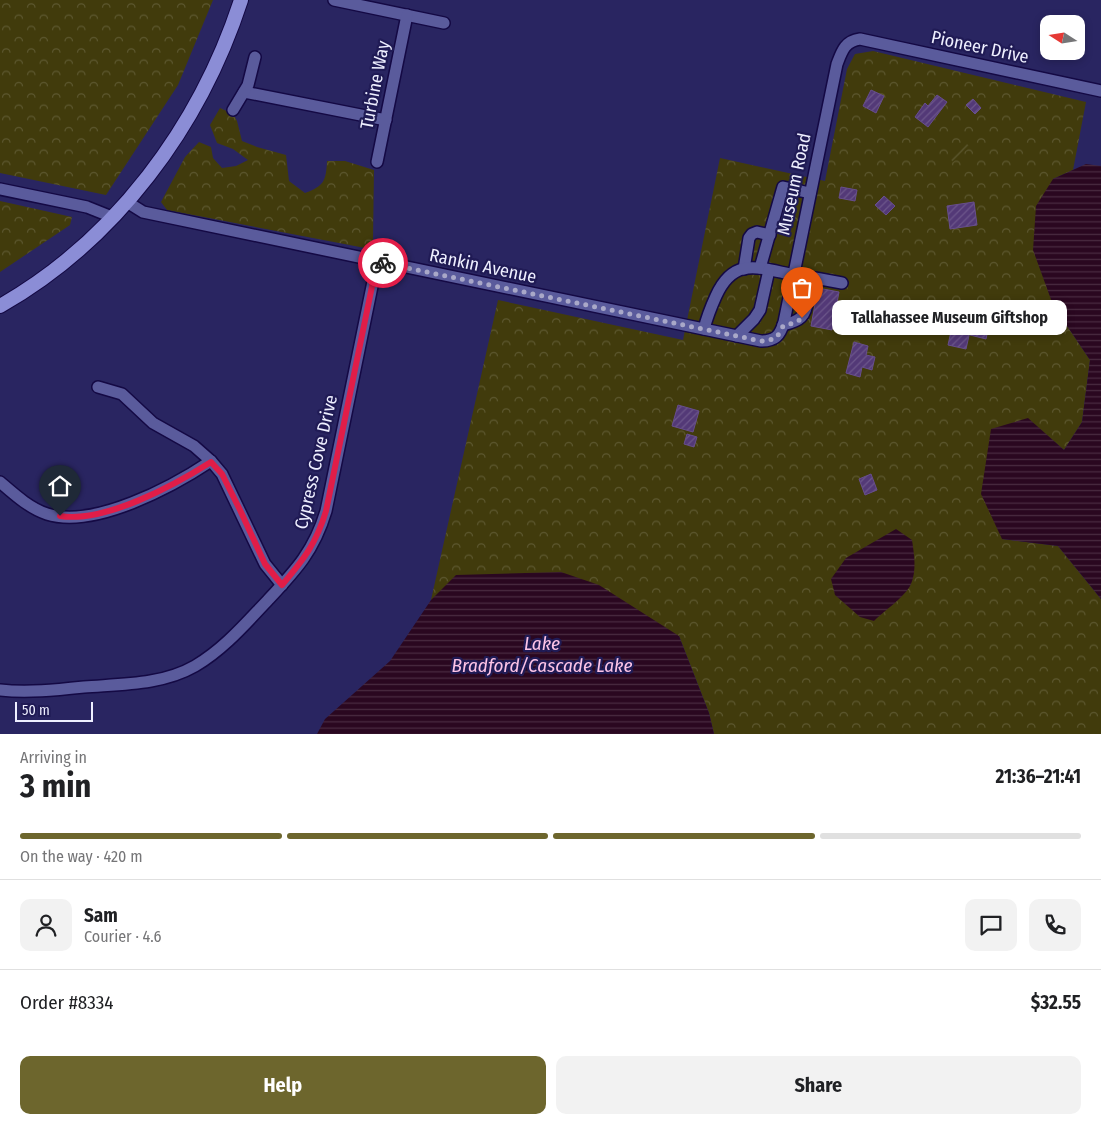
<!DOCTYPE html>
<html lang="en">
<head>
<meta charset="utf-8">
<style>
	:root { --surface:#fff; --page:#f2f2f2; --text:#202124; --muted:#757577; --line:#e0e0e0; --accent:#6d662d }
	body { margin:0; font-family:"Fira Sans Condensed",sans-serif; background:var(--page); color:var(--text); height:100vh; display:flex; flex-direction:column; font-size:19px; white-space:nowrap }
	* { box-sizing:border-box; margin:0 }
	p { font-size:16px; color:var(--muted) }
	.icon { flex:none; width:28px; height:28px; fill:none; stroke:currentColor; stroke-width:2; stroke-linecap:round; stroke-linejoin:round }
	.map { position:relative; height:734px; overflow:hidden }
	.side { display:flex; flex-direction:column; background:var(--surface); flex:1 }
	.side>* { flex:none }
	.needle { width:32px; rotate:282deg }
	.fabs { position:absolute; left:1040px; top:15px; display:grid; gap:10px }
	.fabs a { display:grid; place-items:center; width:45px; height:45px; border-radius:10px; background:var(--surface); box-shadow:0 2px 8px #0003; font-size:25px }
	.scale { position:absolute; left:15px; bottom:12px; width:78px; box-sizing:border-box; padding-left:5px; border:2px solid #eeefff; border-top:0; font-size:14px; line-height:18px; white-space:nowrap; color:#eeefff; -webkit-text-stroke:4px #201b55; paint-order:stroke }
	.pin { position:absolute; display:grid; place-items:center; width:42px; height:42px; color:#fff; margin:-51px -21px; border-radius:50% 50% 50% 0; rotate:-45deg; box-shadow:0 0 5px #0007 }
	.pin .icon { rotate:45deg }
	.courier { position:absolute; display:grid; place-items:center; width:50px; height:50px; margin:-25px; border:4px solid #e11d48; border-radius:50%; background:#fff; color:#222; box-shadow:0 1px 6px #0007 }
	.bubble { position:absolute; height:35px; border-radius:10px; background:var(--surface); box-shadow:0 2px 8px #0003; font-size:16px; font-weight:700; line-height:35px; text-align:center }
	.summary em { font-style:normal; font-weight:700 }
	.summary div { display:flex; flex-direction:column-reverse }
	.summary { display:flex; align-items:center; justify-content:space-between; height:85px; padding:0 20px }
	h1 { font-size:32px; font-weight:700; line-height:38px }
	.bar { display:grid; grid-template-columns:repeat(4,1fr); gap:8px 5px; align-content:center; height:60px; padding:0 20px }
	.bar i { height:6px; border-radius:4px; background:var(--line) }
	.bar .selected { background:var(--accent) }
	.bar p { grid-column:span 4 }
	.line { display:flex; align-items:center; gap:12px; padding:0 20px; border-top:1px solid var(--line) }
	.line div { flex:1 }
	.round { display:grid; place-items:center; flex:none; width:52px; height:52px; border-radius:10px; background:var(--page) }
	.cta { display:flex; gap:10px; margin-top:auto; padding:10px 20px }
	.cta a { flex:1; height:58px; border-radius:10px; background:var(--accent); color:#fff; font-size:20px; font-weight:700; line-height:58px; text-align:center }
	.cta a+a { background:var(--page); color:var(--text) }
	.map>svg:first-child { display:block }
	.forest { fill:url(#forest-crowns) }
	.garden { fill:url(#garden-furrows) }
	.water { fill:url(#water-rules) }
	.building { fill:url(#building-hatch); stroke:#674e8d }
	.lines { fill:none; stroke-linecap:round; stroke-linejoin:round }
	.minor-casing { stroke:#140944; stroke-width:14 }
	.major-casing { stroke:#140944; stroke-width:16 }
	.minor { stroke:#5a5b9c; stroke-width:11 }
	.major { stroke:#8b8dd6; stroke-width:14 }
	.done { stroke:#a9a8c8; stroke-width:5; stroke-dasharray:0 9 }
	.route { stroke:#e11d48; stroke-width:6 }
	.labels { text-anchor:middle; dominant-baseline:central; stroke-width:4.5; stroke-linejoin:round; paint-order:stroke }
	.street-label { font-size:18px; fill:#eeefff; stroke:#201b55 }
	.water-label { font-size:19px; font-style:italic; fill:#fdc4e7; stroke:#201b55 }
</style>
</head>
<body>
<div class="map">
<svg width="1101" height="734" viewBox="0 0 1101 734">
	<defs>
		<pattern id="forest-crowns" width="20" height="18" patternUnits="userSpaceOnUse" patternTransform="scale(1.25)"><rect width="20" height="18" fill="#413b0c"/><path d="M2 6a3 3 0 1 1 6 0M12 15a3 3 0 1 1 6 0" fill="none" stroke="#5d5830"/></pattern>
		<pattern id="garden-furrows" width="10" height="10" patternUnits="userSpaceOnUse" patternTransform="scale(1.25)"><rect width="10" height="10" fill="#413b0c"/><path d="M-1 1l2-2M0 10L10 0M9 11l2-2" fill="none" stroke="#5d5830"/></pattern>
		<pattern id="water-rules" width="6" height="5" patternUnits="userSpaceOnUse" patternTransform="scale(1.25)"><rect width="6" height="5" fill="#2a0720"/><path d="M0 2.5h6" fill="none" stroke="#492b41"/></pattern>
		<pattern id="building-hatch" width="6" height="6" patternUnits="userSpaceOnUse" patternTransform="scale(1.25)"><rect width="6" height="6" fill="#533977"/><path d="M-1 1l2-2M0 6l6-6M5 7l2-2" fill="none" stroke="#6c568b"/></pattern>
	</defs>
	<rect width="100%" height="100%" fill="#292561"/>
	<g class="forest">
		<path d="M0,0H213L178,85L106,195L0,173Z"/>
		<path d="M873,51L1086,102L1073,170L1053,179V305L1090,360L1082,422L1064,450L1028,419L1002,539L1058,546L1101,599V734H714L709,713L679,636L431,600L498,300L683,340L720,158L825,181L847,69L855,54Z"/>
		<path d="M220,108L233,114L237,121L242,141L257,147L286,155L289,181L305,193C324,186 326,181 327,161H345L374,170L373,240L365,248L167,210L161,202L185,157L199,142L211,147L213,158L222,168L236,166L248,160L233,149L217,143L210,125Z"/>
		<path d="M0,201L72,217L70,225L0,272Z"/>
	</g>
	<path class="garden" d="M964,141L970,147L953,162L948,156Z"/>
	<g class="water">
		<path d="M1086,164L1101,166V599L1058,546L1002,539L981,494L991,429L1028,418L1064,450L1082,422L1090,360L1053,305L1033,250L1036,206L1053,179Z"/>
		<path d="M896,529L912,540C914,554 917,570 911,584C905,597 884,611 874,621L860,617L835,595L831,579L846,558Z"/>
		<path d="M561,572L599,585L679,636L709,713L714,734H317L325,719L390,661L431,600L456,575Z"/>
	</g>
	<g class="building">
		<path d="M871,90L884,96L876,113L863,106Z"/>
		<path d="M937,95L947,102L928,127L915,117L925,103L928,106Z"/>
		<path d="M973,99L981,108L975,114L966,105Z"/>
		<path d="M841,187L857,190L855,201L839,198Z"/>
		<path d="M884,196L895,206L886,215L875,205Z"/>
		<path d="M974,202L977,225L950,229L947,206Z"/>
		<path d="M818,288L839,292L832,330L811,326Z"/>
		<path d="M974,317L990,321L986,339L970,335Z"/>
		<path d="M952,327L970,331L966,349L948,345Z"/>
		<path d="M854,342L868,346L866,355L875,357L872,370L862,367L860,377L846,373Z"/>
		<path d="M678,405L699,411L693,432L672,426Z"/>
		<path d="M687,434L697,437L694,447L684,444Z"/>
		<path d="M871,474L877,490L865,495L859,479Z"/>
	</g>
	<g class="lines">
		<defs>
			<g id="minor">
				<path d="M334,0L444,23"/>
				<path d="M244,92L386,120"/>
				<path d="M233,110L248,85L255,57"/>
				<path d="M377,162L407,15"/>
				<path d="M0,189L87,207L112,217"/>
				<path d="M127,202L143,212L761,341C775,341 780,336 784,322L837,64C842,51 845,41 860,39L1101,91"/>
				<path d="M760,268L783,187L810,193"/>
				<path d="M744,269L749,238L752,234L757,232L770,235"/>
				<path d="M801,290L815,278L842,283"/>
				<path d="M783,325C800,321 806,317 808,298L803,292L792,283"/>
				<path d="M704,329C707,317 711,307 716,296C734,256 759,268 794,275"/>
				<path d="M737,336L754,319L760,310L769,270"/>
				<path d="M98,387L122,394L153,423L194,446L211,461L222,474L265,564L282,585"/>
				<path d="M0,482C14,494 29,508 47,514C94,529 172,487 211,461"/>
				<path d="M0,690C27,693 56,690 84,687C121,684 162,685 195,666C224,649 246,623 268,600C296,570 314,551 326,511L377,262"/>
			</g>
			<path id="major" d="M0,306C116,240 200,126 241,0"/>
		</defs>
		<use href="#minor" class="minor-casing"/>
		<use href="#major" class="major-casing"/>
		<use href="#minor" class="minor"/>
		<use href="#major" class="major"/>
	</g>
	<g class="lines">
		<path class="done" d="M383,263L761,341C773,341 779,337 783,326L797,322L802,318"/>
		<path class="route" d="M60,516C105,523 173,486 211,462L222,474L240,510L265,564L282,585C304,559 316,544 326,511L377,262L383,263"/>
	</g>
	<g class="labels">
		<g class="street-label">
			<text transform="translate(980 47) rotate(12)">Pioneer Drive</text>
			<text transform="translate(375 85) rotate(-79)">Turbine Way</text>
			<text transform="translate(794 184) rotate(-78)">Museum Road</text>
			<text transform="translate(483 266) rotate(12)">Rankin Avenue</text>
			<text transform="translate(316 462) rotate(-77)">Cypress Cove Drive</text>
		</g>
		<g class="water-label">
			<text x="542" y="643">Lake<tspan x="542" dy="22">Bradford/Cascade Lake</tspan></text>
		</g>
	</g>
</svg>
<div class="fabs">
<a><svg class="needle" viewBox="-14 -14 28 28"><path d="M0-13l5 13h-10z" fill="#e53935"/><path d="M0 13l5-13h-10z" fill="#757577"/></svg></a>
</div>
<div class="scale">50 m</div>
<div class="pin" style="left:802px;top:318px;background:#ea580c"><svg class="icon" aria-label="bag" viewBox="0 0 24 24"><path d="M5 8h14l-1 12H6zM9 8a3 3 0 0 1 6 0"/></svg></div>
<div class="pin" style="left:60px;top:516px;background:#1f2937"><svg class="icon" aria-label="home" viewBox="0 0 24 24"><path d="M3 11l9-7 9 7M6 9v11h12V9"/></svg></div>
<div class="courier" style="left:383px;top:263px"><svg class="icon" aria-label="bike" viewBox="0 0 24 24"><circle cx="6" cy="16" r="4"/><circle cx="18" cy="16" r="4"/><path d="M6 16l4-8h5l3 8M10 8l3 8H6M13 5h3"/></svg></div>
<div class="bubble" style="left:832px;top:300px;width:235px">Tallahassee Museum Giftshop</div>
</div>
<section class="side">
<div class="summary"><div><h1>3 min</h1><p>Arriving in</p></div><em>21:36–21:41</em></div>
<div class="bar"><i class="selected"></i><i class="selected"></i><i class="selected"></i><i></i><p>On the way · 420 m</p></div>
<div class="line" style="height:90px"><a class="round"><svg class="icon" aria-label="person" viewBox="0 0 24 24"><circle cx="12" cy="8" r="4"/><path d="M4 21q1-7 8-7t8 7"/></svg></a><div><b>Sam</b><p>Courier · 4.6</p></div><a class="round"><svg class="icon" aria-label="chat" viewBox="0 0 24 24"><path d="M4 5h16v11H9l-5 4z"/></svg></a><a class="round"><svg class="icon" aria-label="phone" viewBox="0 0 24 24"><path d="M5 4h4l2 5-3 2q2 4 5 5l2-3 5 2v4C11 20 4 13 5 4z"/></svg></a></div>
<div class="line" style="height:65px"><div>Order #8334</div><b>$32.55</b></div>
<div class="cta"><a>Help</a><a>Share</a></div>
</section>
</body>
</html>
